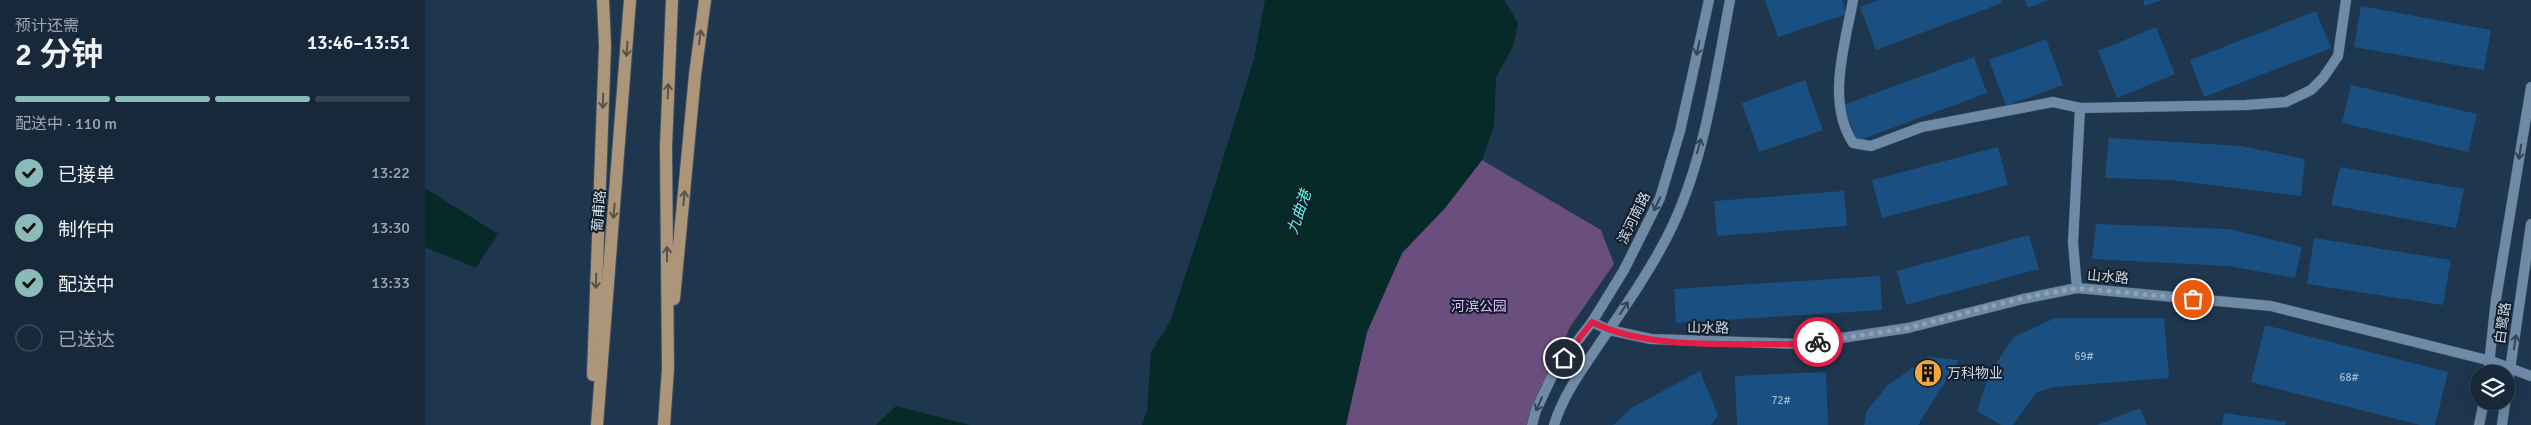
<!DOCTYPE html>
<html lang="zh">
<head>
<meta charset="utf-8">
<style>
	:root { --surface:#16283a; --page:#1f3042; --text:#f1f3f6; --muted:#9ea6af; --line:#354454; --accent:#8bbbb9 }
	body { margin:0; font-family:Signika,"Noto Sans SC",sans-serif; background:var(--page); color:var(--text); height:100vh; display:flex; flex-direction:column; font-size:19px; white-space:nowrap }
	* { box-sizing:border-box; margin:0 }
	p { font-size:16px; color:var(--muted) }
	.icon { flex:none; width:28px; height:28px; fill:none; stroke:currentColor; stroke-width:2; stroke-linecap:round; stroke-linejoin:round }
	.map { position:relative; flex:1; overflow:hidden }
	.details { display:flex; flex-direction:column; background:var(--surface); width:425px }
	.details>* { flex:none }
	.fabs { position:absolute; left:2045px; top:365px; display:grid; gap:10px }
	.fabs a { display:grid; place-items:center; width:45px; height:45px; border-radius:50%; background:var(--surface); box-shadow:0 5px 20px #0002,0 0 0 1px var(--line); font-size:25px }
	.pin { position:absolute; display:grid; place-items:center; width:42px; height:42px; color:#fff; margin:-21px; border:2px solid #fff; border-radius:50%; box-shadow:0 1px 5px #0007 }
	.courier { position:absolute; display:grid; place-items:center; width:50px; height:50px; margin:-25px; border:4px solid #e11d48; border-radius:50%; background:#fff; color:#222; box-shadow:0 1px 6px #0007 }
	.summary em { font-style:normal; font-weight:600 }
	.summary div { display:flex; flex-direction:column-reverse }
	.summary { display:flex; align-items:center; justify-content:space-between; height:85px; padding:0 15px }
	h1 { font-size:32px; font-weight:600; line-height:38px }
	.bar { display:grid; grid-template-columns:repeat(4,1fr); gap:8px 5px; align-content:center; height:60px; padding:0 15px }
	.bar i { height:6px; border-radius:4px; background:var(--line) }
	.bar .selected { background:var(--accent) }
	.bar p { grid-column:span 4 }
	ol { padding:0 15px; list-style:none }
	li { display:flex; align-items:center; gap:15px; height:55px }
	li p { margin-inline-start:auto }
	li .icon { padding:5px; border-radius:50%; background:var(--accent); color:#111; stroke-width:4 }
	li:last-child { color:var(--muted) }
	li i { width:28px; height:28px; border:2px solid var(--line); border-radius:50% }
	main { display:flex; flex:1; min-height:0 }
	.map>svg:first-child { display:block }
	.green { fill:#6a4f7e }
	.water { fill:#062a28 }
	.building { fill:#1a5081 }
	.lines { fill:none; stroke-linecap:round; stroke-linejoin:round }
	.minor-casing { stroke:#3d5266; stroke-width:11 }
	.tertiary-casing { stroke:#3d5266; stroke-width:11 }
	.primary-casing { stroke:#3d5266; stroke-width:14 }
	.minor { stroke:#6f8aa7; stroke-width:10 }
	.tertiary { stroke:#6f8aa7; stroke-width:10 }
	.primary { stroke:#ac9578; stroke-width:12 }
	.oneway { stroke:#57534c }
	.oneway2 { stroke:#334354 }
	.done { stroke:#8fa1b3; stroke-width:5; stroke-dasharray:0 9 }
	.route { stroke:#e11d48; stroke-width:6 }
	.labels { text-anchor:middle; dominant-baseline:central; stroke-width:4; stroke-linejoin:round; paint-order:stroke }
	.number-label { font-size:11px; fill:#a0b8d0 }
	.street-label { font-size:14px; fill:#ccdbea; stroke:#121d28 }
	.park-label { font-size:14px; fill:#deb7fc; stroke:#121d28 }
	.poi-label { font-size:14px; fill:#ccdbea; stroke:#121d28; text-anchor:start }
	.water-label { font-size:15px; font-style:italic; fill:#5af5ec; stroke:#121d28 }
</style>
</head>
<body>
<main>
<section class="details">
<div class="summary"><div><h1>2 分钟</h1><p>预计还需</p></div><em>13:46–13:51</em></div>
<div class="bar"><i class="selected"></i><i class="selected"></i><i class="selected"></i><i></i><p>配送中 · 110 m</p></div>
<ol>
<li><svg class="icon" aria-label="check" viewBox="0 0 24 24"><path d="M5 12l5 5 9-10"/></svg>已接单<p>13:22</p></li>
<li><svg class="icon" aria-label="check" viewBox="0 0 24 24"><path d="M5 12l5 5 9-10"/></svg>制作中<p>13:30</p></li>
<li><svg class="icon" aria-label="check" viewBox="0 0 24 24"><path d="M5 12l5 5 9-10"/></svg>配送中<p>13:33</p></li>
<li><i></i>已送达</li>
</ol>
</section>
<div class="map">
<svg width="2106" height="425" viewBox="0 0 2106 425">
	<rect width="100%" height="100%" fill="#1e364e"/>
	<path class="green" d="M1057,160L1176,230L1189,264L1145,327L1103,425H921L942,332L977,253L1020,208Z"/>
	<g class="water">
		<path d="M840,0H1079L1093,23L1088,46L1071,78L1069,126L1057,160L1020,208L977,253L942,332L921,425H717L722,411L726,352L745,322L788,191L829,59Z"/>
		<path d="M0,188L73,234L51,268L0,247Z"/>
		<path d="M471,406L545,425H451Z"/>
	</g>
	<g class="building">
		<path d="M1340,0H1417L1422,14L1353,37Z"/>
		<path d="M1454,0H1576L1577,3L1451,50L1435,7Z"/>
		<path d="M1600,0H1623L1603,8Z"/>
		<path d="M1718,0H1737L1720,6Z"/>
		<path d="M1936,6L2066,30L2059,70L1929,47Z"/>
		<path d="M1891,11L1906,48L1779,97L1765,60Z"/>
		<path d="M1731,27L1750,74L1692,98L1673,51Z"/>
		<path d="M1621,39L1638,85L1581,106L1564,60Z"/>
		<path d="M1549,57L1562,93L1432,141L1418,105Z"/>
		<path d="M1380,80L1398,130L1334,152L1317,103Z"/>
		<path d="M1926,85L2052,114L2043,152L1917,123Z"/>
		<path d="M1684,138L1816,146L1880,159L1876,196L1745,180L1680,178Z"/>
		<path d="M1573,147L1583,185L1457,218L1447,180Z"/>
		<path d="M1915,167L2039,189L2031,228L1906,205Z"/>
		<path d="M1419,191L1422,226L1292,236L1289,201Z"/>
		<path d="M1671,224L1804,229L1877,247L1870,278L1803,266L1667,259Z"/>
		<path d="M1604,235L1614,269L1481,305L1472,271Z"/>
		<path d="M1889,238L2026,260L2018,305L1882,284Z"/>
		<path d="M1455,276L1457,310L1251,323L1249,289Z"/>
		<path d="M1630,318H1739L1744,378L1629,387L1612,392L1588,425H1576L1552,411L1564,374L1589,337Z"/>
		<path d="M1840,325L2023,372L2010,425H1995L1826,382Z"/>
		<path d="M1503,357L1534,360L1493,425H1439L1441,412L1462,386Z"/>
		<path d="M1275,371L1293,415L1286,425H1188L1208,407Z"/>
		<path d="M1401,372L1403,425H1312L1310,376Z"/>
		<path d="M1715,408L1722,425H1672Z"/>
		<path d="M1799,413L1861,422L1860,425H1797Z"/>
	</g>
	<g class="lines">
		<defs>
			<g id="minor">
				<path d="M1428,0C1420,45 1401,102 1428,143L1446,146L1497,127L1628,102L1655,108L1821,105L1861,102L1886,90L1898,78L1913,56L1921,0"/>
				<path d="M1652,288L1648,243L1655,108"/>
				<path d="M1167,322L1184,330L1226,339L1376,344L1483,328L1598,299L1652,288L1846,306L2066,361L2106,376"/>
			</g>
			<g id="tertiary">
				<path d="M2063,374L2071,299L2106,87"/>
				<path d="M1107,425L1111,410L1130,370L1167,322L1199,270L1235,198L1255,131L1284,0"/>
				<path d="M1129,425C1138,395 1158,368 1175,343C1199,308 1223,274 1242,237C1279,165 1290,79 1305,0"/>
				<path d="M2054,425L2059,401"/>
				<path d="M2077,425L2106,224"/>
			</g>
			<g id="primary">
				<path d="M249,299L270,75L280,0"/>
				<path d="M168,375L180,46L178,0"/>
				<path d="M172,425L205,0"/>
				<path d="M239,425L243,369L241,147L247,0"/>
			</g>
		</defs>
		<use href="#minor" class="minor-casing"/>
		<use href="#tertiary" class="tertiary-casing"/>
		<use href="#primary" class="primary-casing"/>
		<use href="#minor" class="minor"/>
		<use href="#tertiary" class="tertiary"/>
		<use href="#primary" class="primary"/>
	</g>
	<defs><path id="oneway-shaft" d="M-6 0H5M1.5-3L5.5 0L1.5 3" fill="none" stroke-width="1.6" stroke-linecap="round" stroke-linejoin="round" transform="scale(1.25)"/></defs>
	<g class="oneway">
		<use href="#oneway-shaft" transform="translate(275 37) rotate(-82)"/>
		<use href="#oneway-shaft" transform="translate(202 49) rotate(94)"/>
		<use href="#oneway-shaft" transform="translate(243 91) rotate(-88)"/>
		<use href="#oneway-shaft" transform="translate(178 101) rotate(92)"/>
		<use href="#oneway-shaft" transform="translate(259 198) rotate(-85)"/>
		<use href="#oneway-shaft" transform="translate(189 211) rotate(95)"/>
		<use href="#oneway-shaft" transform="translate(242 254) rotate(-90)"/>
		<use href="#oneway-shaft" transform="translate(171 281) rotate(92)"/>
	</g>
	<g class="oneway2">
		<use href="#oneway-shaft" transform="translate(1273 48) rotate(102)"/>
		<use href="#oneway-shaft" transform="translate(1274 146) rotate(-74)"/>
		<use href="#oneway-shaft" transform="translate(2095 152) rotate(99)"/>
		<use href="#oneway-shaft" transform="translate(1232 204) rotate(116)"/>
		<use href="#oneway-shaft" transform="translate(1199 308) rotate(-56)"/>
		<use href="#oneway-shaft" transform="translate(2090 342) rotate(-82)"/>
		<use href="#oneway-shaft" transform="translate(1114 404) rotate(114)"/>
	</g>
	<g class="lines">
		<path class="done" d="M1393,342L1483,328L1598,298L1652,288L1768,299"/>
		<path class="route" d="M1139,358L1167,322C1224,351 1313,343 1376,344L1393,342"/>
	</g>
	<defs>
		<symbol id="building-disc" viewBox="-11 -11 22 22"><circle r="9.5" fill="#f1a540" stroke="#121d28"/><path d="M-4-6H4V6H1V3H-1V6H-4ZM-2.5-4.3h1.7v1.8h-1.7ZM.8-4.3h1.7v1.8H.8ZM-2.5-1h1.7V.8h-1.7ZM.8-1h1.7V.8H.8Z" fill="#111"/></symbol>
	</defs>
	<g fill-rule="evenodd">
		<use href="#building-disc" x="1487" y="357" width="32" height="32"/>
	</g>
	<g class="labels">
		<g class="number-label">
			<text x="1659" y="356">69#</text>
			<text x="1924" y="377">68#</text>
			<text x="1356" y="400">72#</text>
		</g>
		<g class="street-label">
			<text transform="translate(174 211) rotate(-85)">葡甫路</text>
			<text transform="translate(1209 218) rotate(-64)">滨河南路</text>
			<text transform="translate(1683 277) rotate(5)">山水路</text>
			<text transform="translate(2078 323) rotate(-82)">白鹭路</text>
			<text transform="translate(1283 328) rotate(1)">山水路</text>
		</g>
		<g class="park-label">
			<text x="1054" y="306">河滨公园</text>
		</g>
		<g class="poi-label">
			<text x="1522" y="373">万科物业</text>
		</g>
		<g class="water-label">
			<text transform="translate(874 212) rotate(-71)">九曲港</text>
		</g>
	</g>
</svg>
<div class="fabs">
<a><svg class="icon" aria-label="layers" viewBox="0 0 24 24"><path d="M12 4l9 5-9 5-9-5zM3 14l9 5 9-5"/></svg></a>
</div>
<div class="pin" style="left:1768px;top:299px;background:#ea580c"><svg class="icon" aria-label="bag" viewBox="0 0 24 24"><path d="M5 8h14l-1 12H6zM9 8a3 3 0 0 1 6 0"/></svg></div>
<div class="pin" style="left:1139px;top:358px;background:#1f2937"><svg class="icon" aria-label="home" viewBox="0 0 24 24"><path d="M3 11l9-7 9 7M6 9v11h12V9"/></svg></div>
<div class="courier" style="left:1393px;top:342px"><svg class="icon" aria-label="bike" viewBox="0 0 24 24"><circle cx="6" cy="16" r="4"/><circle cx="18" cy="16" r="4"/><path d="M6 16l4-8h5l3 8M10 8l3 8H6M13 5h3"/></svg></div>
</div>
</main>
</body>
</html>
